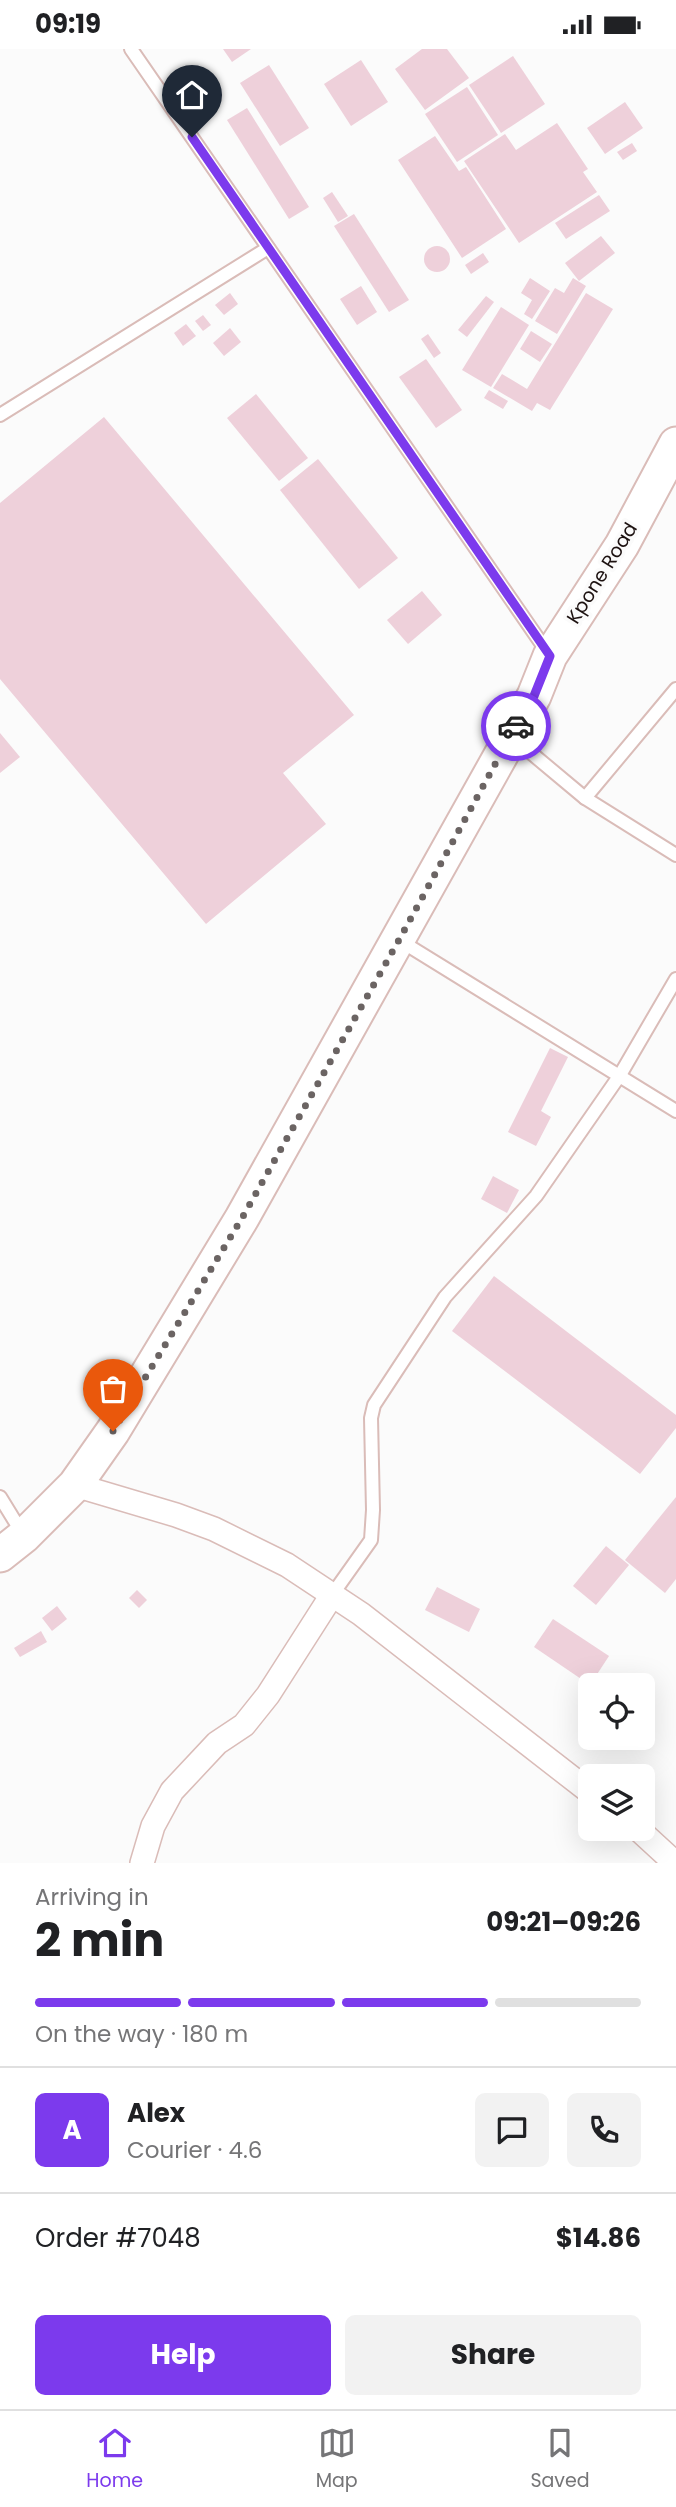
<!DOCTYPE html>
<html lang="en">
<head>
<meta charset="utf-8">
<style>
	:root { --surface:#fff; --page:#f2f2f2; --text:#202124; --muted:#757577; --line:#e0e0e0; --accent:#7c3aed }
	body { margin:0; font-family:Poppins,sans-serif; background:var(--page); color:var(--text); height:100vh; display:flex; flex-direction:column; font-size:26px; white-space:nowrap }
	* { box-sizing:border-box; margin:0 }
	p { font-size:23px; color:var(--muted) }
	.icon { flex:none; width:38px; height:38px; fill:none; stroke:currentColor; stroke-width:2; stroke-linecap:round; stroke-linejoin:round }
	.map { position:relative; height:1814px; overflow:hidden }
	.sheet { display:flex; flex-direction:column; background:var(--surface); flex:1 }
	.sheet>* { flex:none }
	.controls { position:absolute; left:578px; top:1624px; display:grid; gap:14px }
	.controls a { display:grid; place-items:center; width:77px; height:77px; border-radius:10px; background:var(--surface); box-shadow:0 7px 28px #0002; font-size:35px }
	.pin { position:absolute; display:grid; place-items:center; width:60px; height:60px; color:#fff; margin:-72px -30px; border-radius:50% 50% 50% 0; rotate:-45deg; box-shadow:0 0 7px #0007 }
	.pin .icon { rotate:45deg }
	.courier { position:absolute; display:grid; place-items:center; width:70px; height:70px; margin:-35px; border:5px solid #7c3aed; border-radius:50%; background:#fff; color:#222; box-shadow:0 2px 9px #0007 }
	.headline em { font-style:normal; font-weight:700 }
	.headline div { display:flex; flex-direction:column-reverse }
	.headline { display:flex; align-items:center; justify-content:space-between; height:119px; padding:0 35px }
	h1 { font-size:46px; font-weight:700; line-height:52px }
	.bar { display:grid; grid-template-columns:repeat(4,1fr); gap:10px 7px; align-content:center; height:84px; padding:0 35px }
	.bar i { height:9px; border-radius:5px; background:var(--line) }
	.bar .on { background:var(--accent) }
	.bar p { grid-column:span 4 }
	.line { display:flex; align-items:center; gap:18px; padding:0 35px; border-top:2px solid var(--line) }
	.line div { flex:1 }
	.round { display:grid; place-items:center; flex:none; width:74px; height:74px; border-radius:10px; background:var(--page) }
	.cta { display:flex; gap:14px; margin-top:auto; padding:14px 35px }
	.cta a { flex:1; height:80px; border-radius:10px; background:var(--accent); color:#fff; font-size:28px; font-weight:700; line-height:80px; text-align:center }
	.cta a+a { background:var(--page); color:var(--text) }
	.status { display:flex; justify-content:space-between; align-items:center; height:49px; padding:0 35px; background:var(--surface); direction:ltr }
	.status svg { height:19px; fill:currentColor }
	.menu { display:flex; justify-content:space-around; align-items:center; height:98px; border-top:2px solid var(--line); background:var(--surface); font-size:19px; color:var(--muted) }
	.menu a { display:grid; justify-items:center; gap:4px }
	.menu .on { color:var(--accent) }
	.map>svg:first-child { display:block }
	.building { fill:#eed0da }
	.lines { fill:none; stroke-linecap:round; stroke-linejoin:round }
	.service-casing { stroke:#dabcb8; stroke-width:16 }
	.minor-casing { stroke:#dabcb8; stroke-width:26 }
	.secondary-casing { stroke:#dabcb8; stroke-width:37 }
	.service { stroke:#fff; stroke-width:12 }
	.minor { stroke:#fff; stroke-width:23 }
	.secondary { stroke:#fff; stroke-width:33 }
	.done { stroke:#6b6463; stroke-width:7; stroke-dasharray:0 12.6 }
	.route { stroke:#7c3aed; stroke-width:9 }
	.labels { text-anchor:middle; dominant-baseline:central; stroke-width:7; stroke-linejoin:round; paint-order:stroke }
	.street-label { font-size:19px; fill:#1d1211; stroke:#fbfbfb }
</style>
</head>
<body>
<div class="status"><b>09:19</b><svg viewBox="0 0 49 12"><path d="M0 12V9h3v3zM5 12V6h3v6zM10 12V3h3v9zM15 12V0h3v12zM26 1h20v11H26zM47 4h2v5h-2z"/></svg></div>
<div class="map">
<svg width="676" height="1814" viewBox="0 0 676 1814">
	<rect width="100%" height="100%" fill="#fbfbfb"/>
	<g class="building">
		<path d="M223,0H251L232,13Z"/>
		<path d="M422,0H447L469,29L425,61L395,20Z"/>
		<path d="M513,7L545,55L501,84L469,36Z"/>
		<path d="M361,11L388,53L351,77L324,35Z"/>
		<path d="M269,16L309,79L280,97L240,34Z"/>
		<path d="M467,38L498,86L457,113L425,65Z"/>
		<path d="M625,53L643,79L605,105L587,79Z"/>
		<path d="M247,59L309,158L289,170L227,71Z"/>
		<path d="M557,74L588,120L583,123L597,143L519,194L464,112L505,85L516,101Z"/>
		<path d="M435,87L459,122L466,118L506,180L462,209L398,111Z"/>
		<path d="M632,94L637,102L623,111L617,103Z"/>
		<path d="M332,143L348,167L338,173L323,149Z"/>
		<path d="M599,146L610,162L566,190L555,174Z"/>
		<path d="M354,165L409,251L389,263L334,177Z"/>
		<path d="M601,187L615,204L579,232L565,214Z"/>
		<circle cx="437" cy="210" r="13"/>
		<path d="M483,204L489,213L471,225L465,216Z"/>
		<path d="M530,229L550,242L532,270L524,265L532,251L521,244Z"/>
		<path d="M573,229L586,237L557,285L535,272L555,239L564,244Z"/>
		<path d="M361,237L377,263L357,276L340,250Z"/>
		<path d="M230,244L238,255L224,266L215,256Z"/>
		<path d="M586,244L613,260L550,361L537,354L532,362L493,339L502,325L527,340Z"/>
		<path d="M486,247L494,253L467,288L458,281Z"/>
		<path d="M501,258L529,276L491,338L462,321Z"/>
		<path d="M203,266L211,276L203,282L195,272Z"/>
		<path d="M186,275L196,287L183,297L174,284Z"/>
		<path d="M230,279L241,293L224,307L213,294Z"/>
		<path d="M531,282L552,295L540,313L520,300Z"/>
		<path d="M428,285L441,304L434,309L421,290Z"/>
		<path d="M426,310L462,361L436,379L399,328Z"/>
		<path d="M489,341L508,352L503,360L484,349Z"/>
		<path d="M256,345L308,409L279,432L227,369Z"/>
		<path d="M104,368L354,666L283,724L326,775L206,875L0,630V454Z"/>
		<path d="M318,410L398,509L359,540L280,441Z"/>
		<path d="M422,542L442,566L408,595L387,571Z"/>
		<path d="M0,684L20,708L0,724Z"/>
		<path d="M550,999L568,1008L541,1062L551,1068L536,1097L508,1083Z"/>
		<path d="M493,1127L519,1141L507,1164L481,1150Z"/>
		<path d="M494,1227L676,1366V1379L640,1425L452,1282Z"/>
		<path d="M676,1448V1530L665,1544L625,1511Z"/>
		<path d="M606,1497L629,1516L596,1556L573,1537Z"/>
		<path d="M437,1538L480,1560L469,1583L425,1561Z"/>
		<path d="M137,1541L147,1551L139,1559L129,1549Z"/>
		<path d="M57,1557L67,1570L52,1582L42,1569Z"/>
		<path d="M553,1570L609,1607L590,1636L534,1598Z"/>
		<path d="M41,1582L47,1593L20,1608L14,1599Z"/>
	</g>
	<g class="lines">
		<defs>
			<g id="service">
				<path d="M131,0L548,604"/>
				<path d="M0,366L268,199"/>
				<path d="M512,688L585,749L676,806"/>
				<path d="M585,749L676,640"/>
				<path d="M399,891L676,1062"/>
				<path d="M0,1448L24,1487"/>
				<path d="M332,1546L371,1491L373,1461L371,1369L374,1356L445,1248L536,1147L620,1026L676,930"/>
			</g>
			<g id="minor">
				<path d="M75,1436L176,1466L214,1480L287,1516L361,1565L590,1743"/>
				<path d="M638,1780L675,1814"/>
				<path d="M142,1814L153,1777L172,1742L217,1694L244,1676L268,1646L332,1546"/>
			</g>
			<path id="secondary" d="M0,1506L24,1487L75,1436L113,1382L242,1169L534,647L550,607L622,496L676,395"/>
		</defs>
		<use href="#service" class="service-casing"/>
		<use href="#minor" class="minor-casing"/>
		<use href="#secondary" class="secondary-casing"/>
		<use href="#service" class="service"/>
		<use href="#minor" class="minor"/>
		<use href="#secondary" class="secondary"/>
	</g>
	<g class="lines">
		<path class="done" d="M113,1382L242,1169L399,891L516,677"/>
		<path class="route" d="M192,88L550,607L534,647L516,677"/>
	</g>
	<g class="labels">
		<g class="street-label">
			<text transform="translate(602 524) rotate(-58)">Kpone Road</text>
		</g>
	</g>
</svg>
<div class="controls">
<a><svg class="icon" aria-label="locate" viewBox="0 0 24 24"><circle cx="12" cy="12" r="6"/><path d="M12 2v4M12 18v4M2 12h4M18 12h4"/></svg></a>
<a><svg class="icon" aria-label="layers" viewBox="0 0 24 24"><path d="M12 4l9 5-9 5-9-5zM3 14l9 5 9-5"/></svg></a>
</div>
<div class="pin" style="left:113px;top:1382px;background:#ea580c"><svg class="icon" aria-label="bag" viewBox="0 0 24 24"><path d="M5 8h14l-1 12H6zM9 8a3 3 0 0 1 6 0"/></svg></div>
<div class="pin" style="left:192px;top:88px;background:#1f2937"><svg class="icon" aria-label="home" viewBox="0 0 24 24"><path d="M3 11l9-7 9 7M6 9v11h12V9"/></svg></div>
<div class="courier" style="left:516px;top:677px"><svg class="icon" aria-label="car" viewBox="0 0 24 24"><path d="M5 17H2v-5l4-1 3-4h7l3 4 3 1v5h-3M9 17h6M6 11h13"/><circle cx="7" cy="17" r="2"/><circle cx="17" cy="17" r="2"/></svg></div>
</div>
<section class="sheet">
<div class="headline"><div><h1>2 min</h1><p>Arriving in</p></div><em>09:21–09:26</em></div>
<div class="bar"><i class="on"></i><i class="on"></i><i class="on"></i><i></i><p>On the way · 180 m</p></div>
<div class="line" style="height:126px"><b class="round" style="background:var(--accent);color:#fff">A</b><div><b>Alex</b><p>Courier · 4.6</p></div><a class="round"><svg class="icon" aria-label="chat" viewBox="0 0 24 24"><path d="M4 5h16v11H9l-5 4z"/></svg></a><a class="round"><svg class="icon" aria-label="phone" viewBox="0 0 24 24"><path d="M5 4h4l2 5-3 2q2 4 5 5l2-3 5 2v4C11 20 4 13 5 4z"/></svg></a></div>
<div class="line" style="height:91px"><div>Order #7048</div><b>$14.86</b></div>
<div class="cta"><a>Help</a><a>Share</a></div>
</section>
<nav class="menu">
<a class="on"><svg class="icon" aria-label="home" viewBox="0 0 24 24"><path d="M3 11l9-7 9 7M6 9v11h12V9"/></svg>Home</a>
<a><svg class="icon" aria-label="map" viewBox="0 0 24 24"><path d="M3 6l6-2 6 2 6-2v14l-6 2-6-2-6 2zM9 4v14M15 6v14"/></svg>Map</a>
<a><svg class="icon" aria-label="saved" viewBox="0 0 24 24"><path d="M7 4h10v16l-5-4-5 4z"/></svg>Saved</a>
</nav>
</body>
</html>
